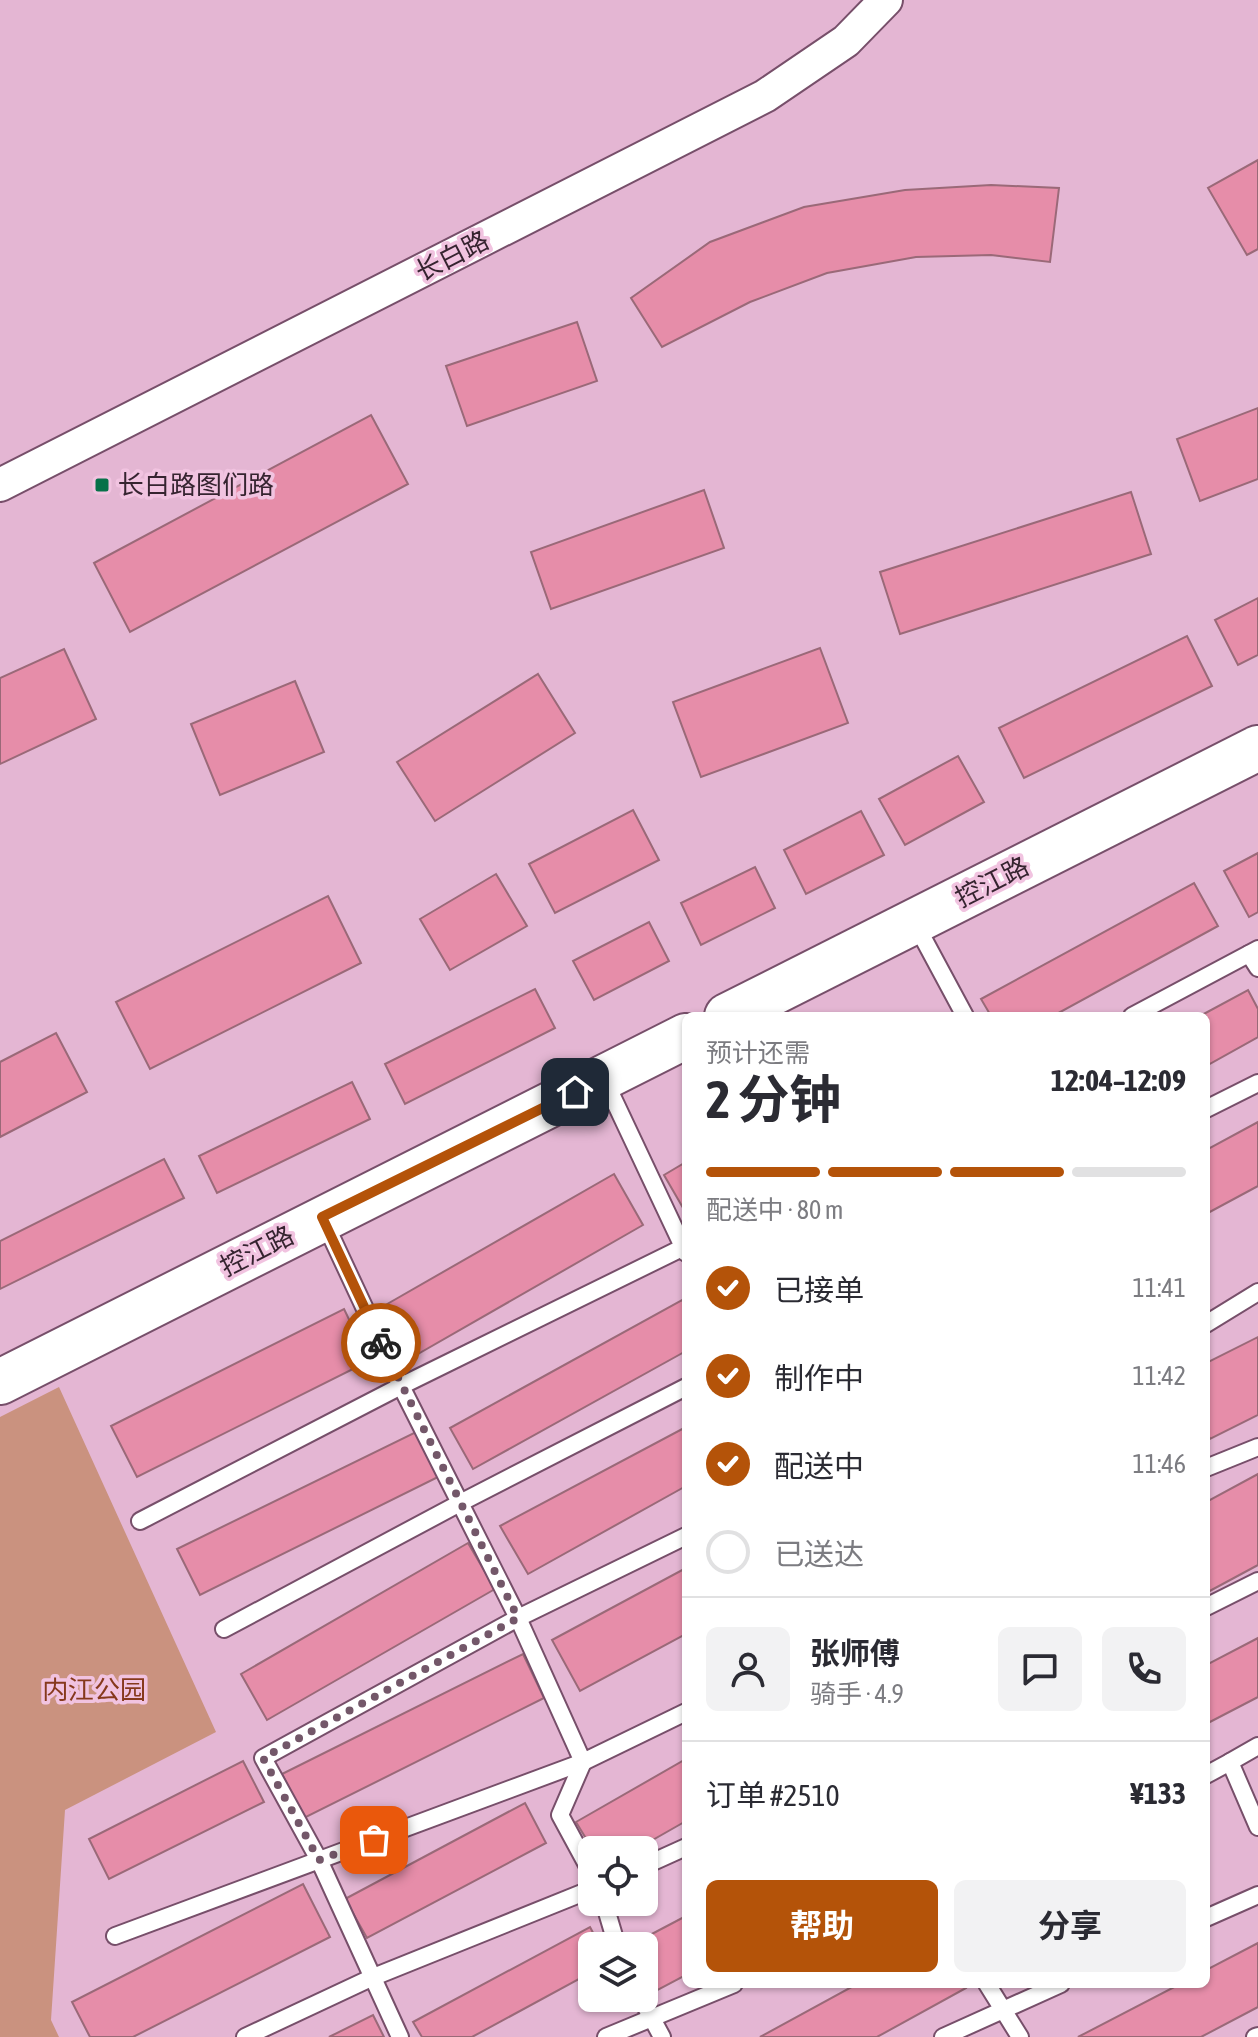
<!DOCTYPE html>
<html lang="zh">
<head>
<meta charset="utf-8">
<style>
	:root { --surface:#fff; --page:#f2f2f3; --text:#2b2b33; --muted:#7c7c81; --line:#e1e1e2; --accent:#b45309 }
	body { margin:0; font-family:"Asap Condensed","Noto Sans SC",sans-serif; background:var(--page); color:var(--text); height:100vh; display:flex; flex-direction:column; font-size:30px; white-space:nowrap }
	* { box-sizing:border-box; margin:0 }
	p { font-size:26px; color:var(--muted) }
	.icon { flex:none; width:44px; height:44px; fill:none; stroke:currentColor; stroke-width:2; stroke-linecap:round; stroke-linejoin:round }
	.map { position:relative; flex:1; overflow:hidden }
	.panel { position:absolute; left:682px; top:1012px; width:528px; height:976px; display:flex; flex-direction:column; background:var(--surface); border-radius:12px; box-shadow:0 2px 6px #0004 }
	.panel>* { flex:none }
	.tools { position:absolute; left:578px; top:1836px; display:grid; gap:16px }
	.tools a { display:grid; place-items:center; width:80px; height:80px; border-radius:12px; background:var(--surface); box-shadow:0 2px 6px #0004; font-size:40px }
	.pin { position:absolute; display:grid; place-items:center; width:68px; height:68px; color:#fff; margin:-34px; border-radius:16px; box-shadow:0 4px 12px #0006 }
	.courier { position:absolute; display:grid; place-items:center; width:80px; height:80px; margin:-40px; border:6px solid #b45309; border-radius:50%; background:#fff; color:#222; box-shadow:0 2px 10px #0007 }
	.head em { font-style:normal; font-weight:700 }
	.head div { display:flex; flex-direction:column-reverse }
	.head { display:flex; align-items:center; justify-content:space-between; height:136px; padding:0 24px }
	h1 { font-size:52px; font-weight:700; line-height:60px }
	.bar { display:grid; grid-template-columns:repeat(4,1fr); gap:12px 8px; align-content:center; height:96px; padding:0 24px }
	.bar i { height:10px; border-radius:6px; background:var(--line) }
	.bar .selected { background:var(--accent) }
	.bar p { grid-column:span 4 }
	.line { display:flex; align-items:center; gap:20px; padding:0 24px; border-top:2px solid var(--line) }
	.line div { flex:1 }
	.round { display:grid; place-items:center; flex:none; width:84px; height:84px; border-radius:12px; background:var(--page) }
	ol { padding:0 24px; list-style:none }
	li { display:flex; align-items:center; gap:24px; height:88px }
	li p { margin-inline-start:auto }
	li .icon { padding:8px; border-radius:50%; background:var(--accent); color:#fff; stroke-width:4 }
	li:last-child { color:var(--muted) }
	li i { width:44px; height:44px; border:4px solid var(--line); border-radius:50% }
	.button { display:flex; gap:16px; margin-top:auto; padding:16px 24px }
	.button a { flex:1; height:92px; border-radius:12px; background:var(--accent); color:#fff; font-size:32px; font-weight:700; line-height:92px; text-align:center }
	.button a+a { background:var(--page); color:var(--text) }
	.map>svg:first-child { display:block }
	.green { fill:#ca927f }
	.building { fill:#e68da9; stroke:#9a6978; stroke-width:2 }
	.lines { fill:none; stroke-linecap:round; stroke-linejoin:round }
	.service-casing { stroke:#774f6a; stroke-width:20 }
	.minor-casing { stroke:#774f6a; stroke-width:36 }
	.secondary-casing { stroke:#774f6a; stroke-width:48 }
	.service { stroke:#fff; stroke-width:16 }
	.minor { stroke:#fff; stroke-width:32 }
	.secondary { stroke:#fff; stroke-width:44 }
	.done { stroke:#735769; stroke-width:8; stroke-dasharray:0 14.4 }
	.route { stroke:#b45309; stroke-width:10 }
	.poi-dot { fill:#067149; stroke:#f1c3e0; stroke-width:3 }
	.labels { text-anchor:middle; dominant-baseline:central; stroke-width:7; stroke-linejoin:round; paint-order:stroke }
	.street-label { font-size:26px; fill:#362430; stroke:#f1c3e0 }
	.poi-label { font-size:26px; fill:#362430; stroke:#f1c3e0; text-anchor:start }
	.park-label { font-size:26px; fill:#86391c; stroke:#f1c3e0 }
</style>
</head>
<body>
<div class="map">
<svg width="1258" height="2037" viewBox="0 0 1258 2037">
	<rect width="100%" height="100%" fill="#e4b6d3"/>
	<path class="green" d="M59,1387L216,1732L65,1810L51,2020L59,2037H0V1417Z"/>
	<g class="building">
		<path d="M1258,160V249L1247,255L1208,188Z"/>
		<path d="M991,185L1059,188L1050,262L991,255L916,257L827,273L750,302L662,347L631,298L710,242L804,207L905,190Z"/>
		<path d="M577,322L597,381L467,426L446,366Z"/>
		<path d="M1258,408V479L1200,501L1177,439Z"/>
		<path d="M371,415L408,484L130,632L94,563Z"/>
		<path d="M704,490L724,548L551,609L531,552Z"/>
		<path d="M1131,492L1151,554L900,634L880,572Z"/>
		<path d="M1258,598V655L1238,665L1215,620Z"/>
		<path d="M1187,636L1212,686L1024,778L999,728Z"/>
		<path d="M820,648L848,723L701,777L673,702Z"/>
		<path d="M64,649L96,719L0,764V678Z"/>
		<path d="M538,674L575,733L435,821L397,762Z"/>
		<path d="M295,681L324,752L220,795L191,724Z"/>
		<path d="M958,756L984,802L905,845L879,799Z"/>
		<path d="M633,810L659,860L555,913L529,864Z"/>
		<path d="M861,811L884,855L806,894L784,850Z"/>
		<path d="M1258,853V912L1249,917L1224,871Z"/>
		<path d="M755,867L775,908L701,945L681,903Z"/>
		<path d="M496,874L527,926L450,970L420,919Z"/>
		<path d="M1194,883L1218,926L1053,1016H991L981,999Z"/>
		<path d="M328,896L361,963L150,1069L116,1002Z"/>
		<path d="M649,922L669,961L594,1000L573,961Z"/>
		<path d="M535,989L555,1028L405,1104L385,1064Z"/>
		<path d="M1248,990L1258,1009V1037L1206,1066V1016H1200Z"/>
		<path d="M56,1033L87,1092L0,1137V1062Z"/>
		<path d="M352,1082L370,1119L217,1193L199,1156Z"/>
		<path d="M1258,1122V1186L1206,1214V1150Z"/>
		<path d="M164,1159L184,1198L0,1289V1241Z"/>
		<path d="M686,1162V1213L664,1175Z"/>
		<path d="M614,1174L643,1225L404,1362L375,1311Z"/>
		<path d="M682,1300L686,1307V1351L473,1469L450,1428Z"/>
		<path d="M344,1309L369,1361L137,1477L111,1426Z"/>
		<path d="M1258,1337V1415L1210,1439L1206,1430V1363Z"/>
		<path d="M686,1427V1486L528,1574L500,1526Z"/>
		<path d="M416,1432L438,1477L200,1595L177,1549Z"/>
		<path d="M1258,1474V1565L1206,1593V1502Z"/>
		<path d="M468,1543L495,1589L267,1720L241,1674Z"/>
		<path d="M686,1568V1634L580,1691L552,1640Z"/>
		<path d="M1258,1638V1697L1206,1724V1665Z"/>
		<path d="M523,1654L544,1698L304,1818L282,1774Z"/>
		<path d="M686,1759V1821L635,1850H593L576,1822Z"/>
		<path d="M243,1761L264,1802L109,1879L89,1839Z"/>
		<path d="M525,1803L546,1843L367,1938L345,1899Z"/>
		<path d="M303,1884L330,1937L133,2037H90L72,2002Z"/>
		<path d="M686,1916V1975L652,1993L644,1978V1946H629Z"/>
		<path d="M590,1927L600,1946H592V1972L472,2037H422L413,2022Z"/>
		<path d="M1258,1943V2007L1201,2037H1078L1180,1984H1206V1970Z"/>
		<path d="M857,1984H964L966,1988L877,2037H760Z"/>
		<path d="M373,2015L384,2037H329Z"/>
	</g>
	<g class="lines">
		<defs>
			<g id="service">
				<path d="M915,923L965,1016"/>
				<path d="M1249,954L1258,968"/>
				<path d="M1132,1016L1258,949"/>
				<path d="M604,1079L686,1253"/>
				<path d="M1206,1109L1258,1083"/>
				<path d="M323,1219L401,1386L518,1618L583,1762L560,1815L592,1874"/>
				<path d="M1206,1324L1258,1292"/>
				<path d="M1206,1468L1258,1447"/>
				<path d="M140,1521L401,1386L686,1246"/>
				<path d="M1206,1607L1258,1581"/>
				<path d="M224,1629L460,1503L686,1387"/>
				<path d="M1230,1762L1258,1746"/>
				<path d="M1206,1775L1230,1762L1258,1827"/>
				<path d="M644,1866L686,1847"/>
				<path d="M604,1902L617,1946"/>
				<path d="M1206,1918L1258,1895"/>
				<path d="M115,1936L583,1762L686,1712"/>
				<path d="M987,1984L1020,2037"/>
				<path d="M641,1998L662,2037"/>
				<path d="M245,2037L371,1978L592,1889"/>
				<path d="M400,2037L319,1860L263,1758L518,1618L686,1536"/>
				<path d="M606,2037L734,1984"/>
				<path d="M943,2037L1061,1984"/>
				<path d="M1255,2037L1258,2036"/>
			</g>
			<path id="minor" d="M0,485L765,96L846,41L886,0"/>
			<g id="secondary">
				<path d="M727,1016L1258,748"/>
				<path d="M0,1382L686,1036"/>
			</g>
		</defs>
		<use href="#service" class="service-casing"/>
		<use href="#minor" class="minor-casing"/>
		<use href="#secondary" class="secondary-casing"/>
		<use href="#service" class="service"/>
		<use href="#minor" class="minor"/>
		<use href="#secondary" class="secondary"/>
	</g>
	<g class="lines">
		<path class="done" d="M374,1840L319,1860L263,1758L518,1618L381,1343"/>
		<path class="route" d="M381,1343L322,1217L575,1092"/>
	</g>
	<rect class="poi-dot" x="94" y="477" width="16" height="16" rx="4"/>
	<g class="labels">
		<g class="street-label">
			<text transform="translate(452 256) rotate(-27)">长白路</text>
			<text transform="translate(992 882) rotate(-27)">控江路</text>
			<text transform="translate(257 1251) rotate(-27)">控江路</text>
		</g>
		<g class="poi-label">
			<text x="118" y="485">长白路图们路</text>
		</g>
		<g class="park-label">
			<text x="94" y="1690">内江公园</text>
		</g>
	</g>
</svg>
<div class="tools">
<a><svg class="icon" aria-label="locate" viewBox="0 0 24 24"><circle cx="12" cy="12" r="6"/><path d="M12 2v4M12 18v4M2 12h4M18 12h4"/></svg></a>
<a><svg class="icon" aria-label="layers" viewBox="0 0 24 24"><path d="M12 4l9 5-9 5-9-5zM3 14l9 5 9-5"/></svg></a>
</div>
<div class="pin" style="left:374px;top:1840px;background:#ea580c"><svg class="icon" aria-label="bag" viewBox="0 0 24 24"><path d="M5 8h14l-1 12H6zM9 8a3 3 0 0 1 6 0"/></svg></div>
<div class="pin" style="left:575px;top:1092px;background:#1f2937"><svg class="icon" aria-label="home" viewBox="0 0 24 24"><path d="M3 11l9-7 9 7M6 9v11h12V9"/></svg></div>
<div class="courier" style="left:381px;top:1343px"><svg class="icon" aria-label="bike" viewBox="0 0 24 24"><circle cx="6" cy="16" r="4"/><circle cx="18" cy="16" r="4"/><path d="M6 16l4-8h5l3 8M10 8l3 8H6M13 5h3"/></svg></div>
<section class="panel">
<div class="head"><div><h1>2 分钟</h1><p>预计还需</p></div><em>12:04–12:09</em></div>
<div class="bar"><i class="selected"></i><i class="selected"></i><i class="selected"></i><i></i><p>配送中 · 80 m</p></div>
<ol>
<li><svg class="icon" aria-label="check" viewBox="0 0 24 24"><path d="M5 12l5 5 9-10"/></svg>已接单<p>11:41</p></li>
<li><svg class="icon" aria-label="check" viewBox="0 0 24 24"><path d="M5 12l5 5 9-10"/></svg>制作中<p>11:42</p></li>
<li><svg class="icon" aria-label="check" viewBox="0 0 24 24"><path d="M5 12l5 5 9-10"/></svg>配送中<p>11:46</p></li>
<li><i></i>已送达</li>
</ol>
<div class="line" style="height:144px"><a class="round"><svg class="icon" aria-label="person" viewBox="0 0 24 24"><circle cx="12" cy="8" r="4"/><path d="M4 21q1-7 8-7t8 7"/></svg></a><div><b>张师傅</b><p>骑手 · 4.9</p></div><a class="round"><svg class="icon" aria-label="chat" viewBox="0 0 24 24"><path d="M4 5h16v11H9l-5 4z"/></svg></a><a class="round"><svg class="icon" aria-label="phone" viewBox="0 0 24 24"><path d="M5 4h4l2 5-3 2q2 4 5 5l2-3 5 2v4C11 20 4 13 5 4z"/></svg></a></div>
<div class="line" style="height:104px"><div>订单 #2510</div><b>¥133</b></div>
<div class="button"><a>帮助</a><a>分享</a></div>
</section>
</div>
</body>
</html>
